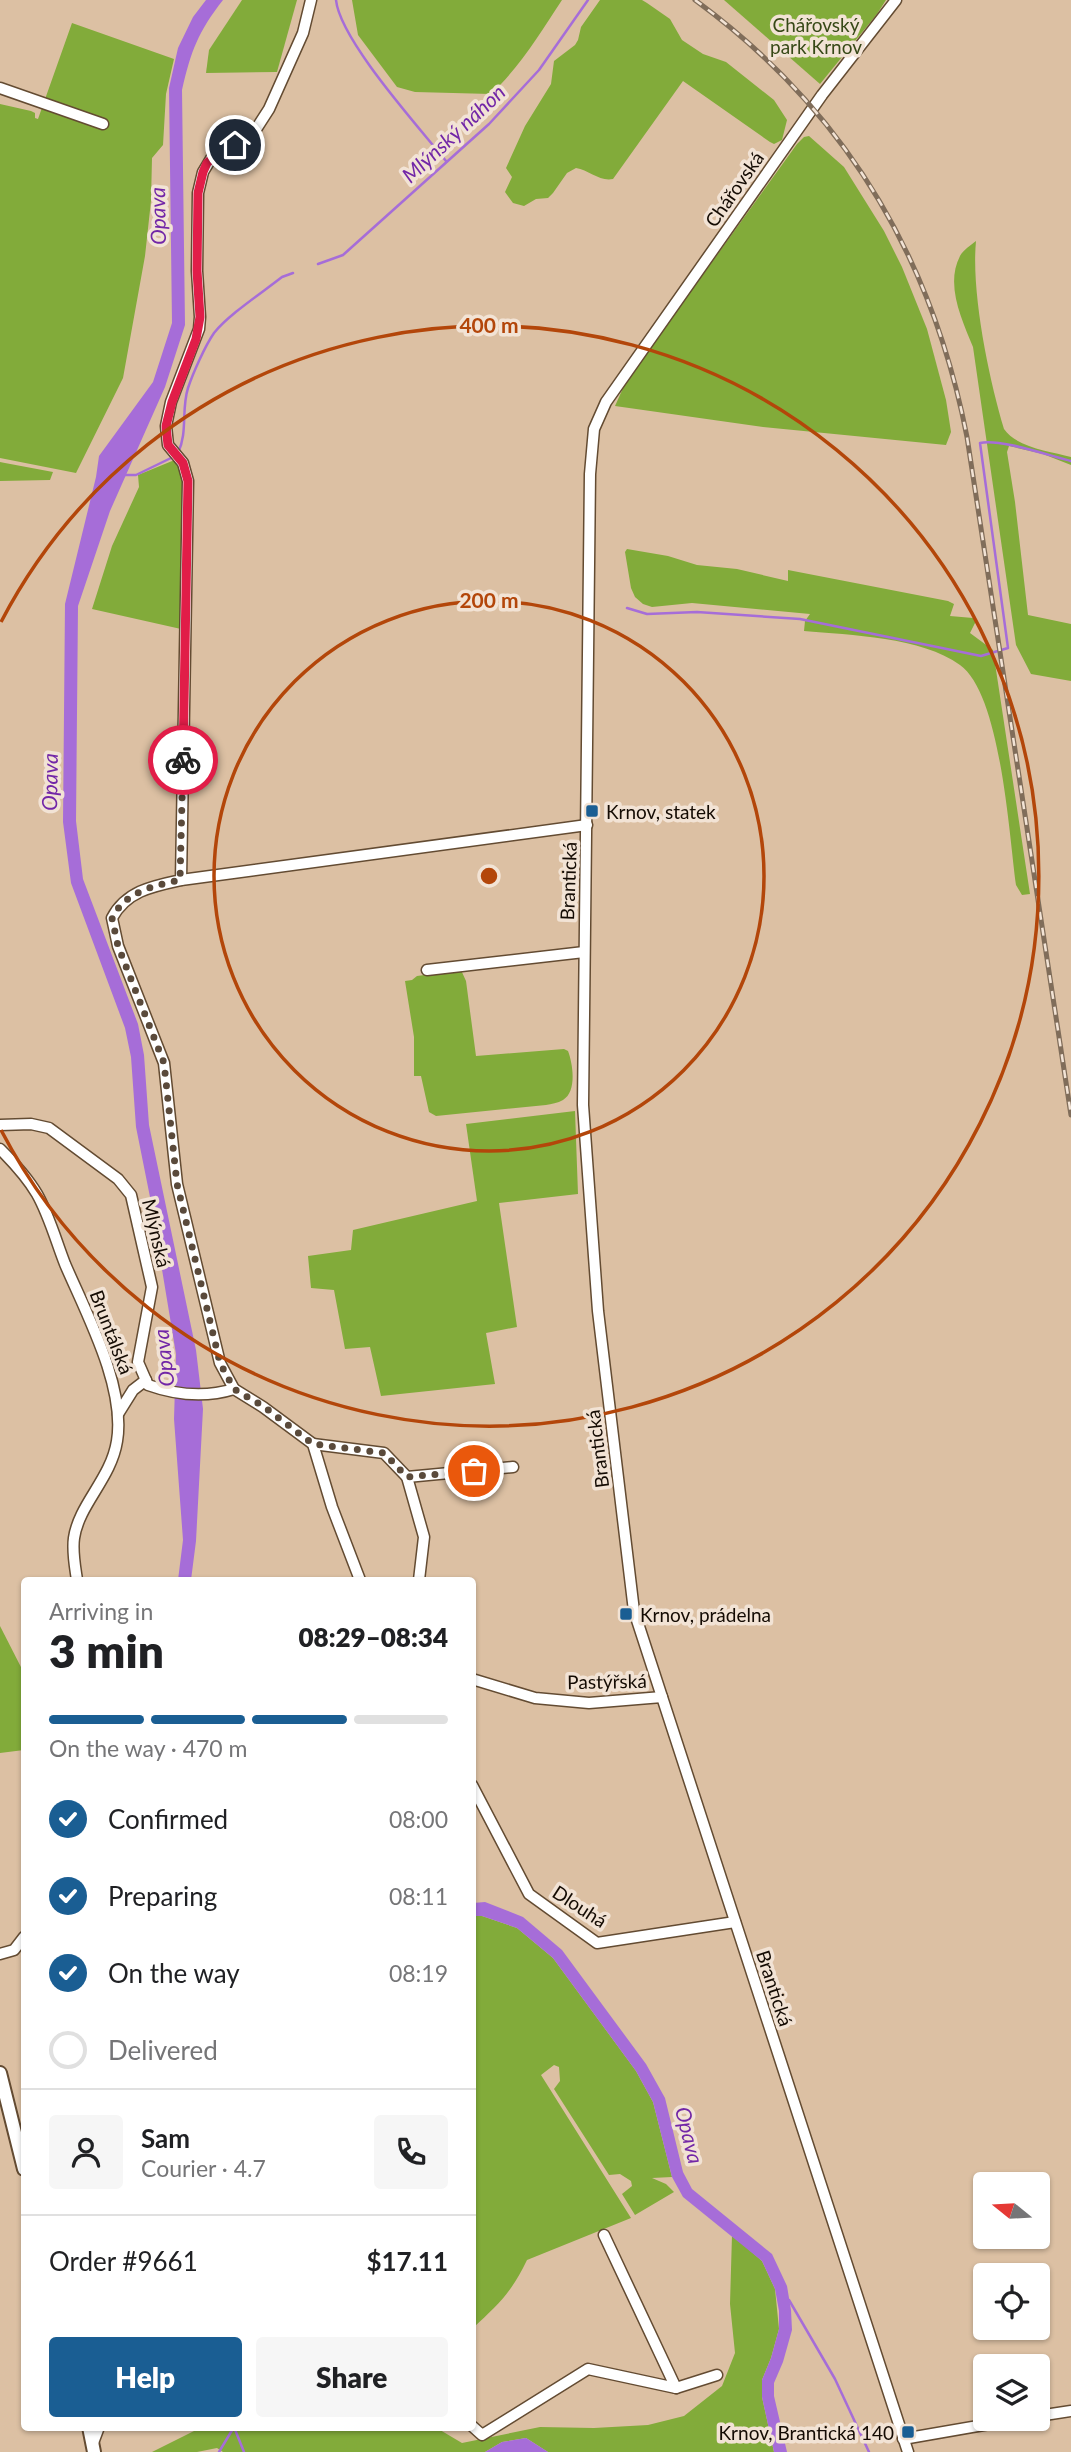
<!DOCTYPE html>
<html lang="en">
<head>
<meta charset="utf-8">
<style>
	:root { --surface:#fff; --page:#f6f6f6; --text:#202124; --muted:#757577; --line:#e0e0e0; --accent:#1a5e93 }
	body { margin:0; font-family:Lato,sans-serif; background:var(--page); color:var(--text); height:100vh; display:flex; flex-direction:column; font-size:26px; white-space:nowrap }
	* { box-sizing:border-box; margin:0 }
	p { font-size:23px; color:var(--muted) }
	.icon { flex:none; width:38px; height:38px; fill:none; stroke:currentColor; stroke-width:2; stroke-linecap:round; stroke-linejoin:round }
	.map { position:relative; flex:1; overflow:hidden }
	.drawer { position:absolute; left:21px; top:1577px; width:455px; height:854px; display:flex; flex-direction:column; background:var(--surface); border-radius:7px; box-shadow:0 2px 5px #0004 }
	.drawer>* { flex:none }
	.needle { width:46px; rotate:288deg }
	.fabs { position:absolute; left:973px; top:2172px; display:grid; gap:14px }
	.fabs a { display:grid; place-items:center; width:77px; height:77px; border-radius:7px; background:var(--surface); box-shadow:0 2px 5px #0004; font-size:35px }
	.pin { position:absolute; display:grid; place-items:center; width:60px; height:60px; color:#fff; margin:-30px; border:4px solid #fff; border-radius:50%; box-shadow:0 2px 7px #0007 }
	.courier { position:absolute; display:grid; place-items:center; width:70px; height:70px; margin:-35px; border:5px solid #e11d48; border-radius:50%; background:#fff; color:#222; box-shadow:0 2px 9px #0007 }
	.head em { font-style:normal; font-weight:800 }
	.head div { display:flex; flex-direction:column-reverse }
	.head { display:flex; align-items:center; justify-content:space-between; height:119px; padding:0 28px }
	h1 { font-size:46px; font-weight:800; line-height:52px }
	.bar { display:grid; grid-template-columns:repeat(4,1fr); gap:10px 7px; align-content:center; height:84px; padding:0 28px }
	.bar i { height:9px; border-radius:5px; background:var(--line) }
	.bar .selected { background:var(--accent) }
	.bar p { grid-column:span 4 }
	.line { display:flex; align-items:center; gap:18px; padding:0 28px; border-top:2px solid var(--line) }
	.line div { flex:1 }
	.round { display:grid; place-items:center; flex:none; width:74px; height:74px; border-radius:7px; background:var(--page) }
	ol { padding:0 28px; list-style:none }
	li { display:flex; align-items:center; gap:21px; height:77px }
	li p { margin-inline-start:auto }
	li .icon { padding:7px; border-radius:50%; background:var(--accent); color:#fff; stroke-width:4 }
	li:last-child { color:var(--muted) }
	li i { width:38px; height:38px; border:4px solid var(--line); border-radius:50% }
	.button { display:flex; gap:14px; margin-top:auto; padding:14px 28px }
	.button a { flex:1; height:80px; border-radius:7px; background:var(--accent); color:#fff; font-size:28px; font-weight:800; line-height:80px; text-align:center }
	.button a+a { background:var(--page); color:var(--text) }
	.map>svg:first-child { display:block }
	.green { fill:#82ab3a }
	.water { fill:#a66dd8 }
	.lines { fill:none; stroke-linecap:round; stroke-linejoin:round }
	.stream { stroke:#a66dd8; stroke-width:2.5 }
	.minor-casing { stroke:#634b32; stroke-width:13 }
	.major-casing { stroke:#634b32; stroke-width:16 }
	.minor { stroke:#fff; stroke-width:10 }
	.major { stroke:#fff; stroke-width:12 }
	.rail-casing { stroke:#806d5a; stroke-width:5 }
	.rail { stroke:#f2e3d5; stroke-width:2.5; stroke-dasharray:8; stroke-linecap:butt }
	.done { stroke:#5a4a3b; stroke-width:7; stroke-dasharray:0 12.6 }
	.route { stroke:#e11d48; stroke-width:9 }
	.ring { fill:none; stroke:#b3460a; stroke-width:3.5 }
	.poi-dot { fill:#1a5e93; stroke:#f2e3d5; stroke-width:2.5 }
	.labels { text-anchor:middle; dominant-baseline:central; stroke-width:7; stroke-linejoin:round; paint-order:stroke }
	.park-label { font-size:19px; fill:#374917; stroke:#f2e3d5 }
	.street-label { font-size:19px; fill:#140b03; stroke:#f2e3d5 }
	.poi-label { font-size:19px; fill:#140b03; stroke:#f2e3d5; text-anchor:start }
	.water-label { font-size:21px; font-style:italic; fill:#7226a7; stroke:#f2e3d5 }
	.centre { fill:#b3460a; stroke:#f2e3d5; stroke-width:3.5 }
	.ring-label { font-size:21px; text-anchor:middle; font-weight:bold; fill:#b3460a; stroke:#f2e3d5; stroke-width:7; stroke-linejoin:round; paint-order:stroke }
</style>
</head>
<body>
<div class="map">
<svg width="1071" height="2452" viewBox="0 0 1071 2452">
	<rect width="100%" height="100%" fill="#dcc0a3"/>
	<g class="green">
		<path d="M242,0H297L277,72L206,73L209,50Z"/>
		<path d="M352,0H562C541,32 520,67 491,94L415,92L397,87L358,35Z"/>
		<path d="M600,0H642L647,3L670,19L682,40L703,54L726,62L760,89L774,100L787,120L782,140L774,144L770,142L683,81L613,179C600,182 589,170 576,168L567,173L553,193L548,198L536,199L524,206L513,203L505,192L512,177L506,168L525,126L551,84L554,61L575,45L578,40L581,27Z"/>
		<path d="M724,0H886L877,14L820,84Z"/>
		<path d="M72,23L174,59L166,94L163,145L152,158L151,201L145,256L123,378L76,473L0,458V104L31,111L35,113V118L38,119Z"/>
		<path d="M809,136L844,167L884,231L902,267L927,329L946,400L951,432L946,445L763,427L615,406L624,386L663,330L797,144L804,137Z"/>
		<path d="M976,241C971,293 989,379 1004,429C1017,448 1050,451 1071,457V465L1043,454L1009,446L1007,452L1015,502L1028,615L1071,624V681L1031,674L1016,645L973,347C962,320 945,285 960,256C963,250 971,245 976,241Z"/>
		<path d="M177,459L185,480L181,629L92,609L112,546L139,487L138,475Z"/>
		<path d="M0,462L5,463L53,472L50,480L0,481Z"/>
		<path d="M627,549L668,556L697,565L737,569L788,581V570L948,601L954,604L950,616L973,618L976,621L970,633L993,650L1030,894L1022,895L1016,885C1009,835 1001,694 960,665C922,637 850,635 804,631L805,621L810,614L692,603L652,607L643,604L635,597L631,588L625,552Z"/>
		<path d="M461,970L466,981L476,1056L564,1049L568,1051C573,1064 577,1092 563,1100C558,1103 551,1104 546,1105L436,1116L429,1112L421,1076H414V1037L405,981L412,980L417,976Z"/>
		<path d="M575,1111L578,1194L499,1203L517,1327L486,1333L495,1384L381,1396L370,1347L345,1349L334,1290L311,1288L308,1256L351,1250L353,1230L477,1201L466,1124Z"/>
		<path d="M0,1626L24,1673V1750L0,1753Z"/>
		<path d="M472,1916H482L517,1928L553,1958L636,2071L653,2102L672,2177L652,2178L666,2184L674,2192L635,2215L622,2194L632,2186L631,2181L620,2174L609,2175L554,2089L560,2081L559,2067L554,2065L541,2075L631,2218L527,2260C511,2293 499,2304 473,2328Z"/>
		<path d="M732,2235L762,2261L775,2289L779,2329L771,2358L762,2380V2397L774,2452H548L526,2438L502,2442L485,2452H223L217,2448L197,2452H152L202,2427H435L462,2443L540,2427L594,2428L648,2425L684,2416L722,2386L735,2353L730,2304Z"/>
	</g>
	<g class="water">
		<path d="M206,0H223C198,32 191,51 182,90L185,325L165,387L110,511L78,606L76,821L83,879L138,1024L144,1055L149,1125L196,1350L203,1409L196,1541L191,1580H178L183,1540L174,1419L176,1354L150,1197L136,1127L131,1057L125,1028L71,883L63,822L65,604L96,477L99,456L153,382L172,323L169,88L178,48L193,17Z"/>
		<path d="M485,1902L523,1917L562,1950L646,2064L665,2098L683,2172L692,2189L772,2254L787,2286L791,2310L792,2330L783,2362L774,2383V2396L787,2452H774L762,2397V2380L771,2358L779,2329V2311L775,2289L762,2261L683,2197L672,2177L653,2102L636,2071L553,1958L517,1928L482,1916H473V1903Z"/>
		<path d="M526,2438L548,2452H485L502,2442Z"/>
	</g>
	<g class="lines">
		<g class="stream">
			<path d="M336,0C340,40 418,126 446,161"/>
			<path d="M318,264L343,255L489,124L539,70L588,0"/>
			<path d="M178,453C188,432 181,410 188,388C193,373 205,346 214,333C228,315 263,292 282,277L293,273"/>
			<path d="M124,475H136L173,457"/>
			<path d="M627,608L647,614L697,612L800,619L981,656L1008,648L980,443C999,438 1050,456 1071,461"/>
			<path d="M789,2300L835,2379L869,2452"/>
			<path d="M234,2427L244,2452"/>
			<path d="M219,2452L234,2427"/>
		</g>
		<defs>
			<g id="minor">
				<path d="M311,0L303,33L269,109L251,137L219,152L212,157L203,172L198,193L197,271L200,317L199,329L171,402L166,426L168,445L183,463L188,481L181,880C153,886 126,891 112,918L118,946L164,1063L177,1184L220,1363L234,1389L263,1407L313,1444L332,1507L360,1580"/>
				<path d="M896,0L822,95L606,402L594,429L590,474L583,1105L598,1311L634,1611L908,2452"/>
				<path d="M0,88L103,124"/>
				<path d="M181,880L587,825"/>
				<path d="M427,970L584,952"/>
				<path d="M0,1125L31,1124L49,1128L118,1179L131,1195L152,1287L138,1362L148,1385C176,1395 205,1398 234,1389"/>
				<path d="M0,1149C14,1163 27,1177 37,1194C49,1215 56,1241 65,1264C86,1313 126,1387 117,1441C111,1479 79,1504 74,1538C72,1552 75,1566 77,1580"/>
				<path d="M118,1414L133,1390L146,1380"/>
				<path d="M313,1444L384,1453L407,1477L424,1537L419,1580"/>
				<path d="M407,1477L513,1467"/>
				<path d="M472,1679L535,1698L589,1703L662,1697"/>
				<path d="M472,1785L529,1894L597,1943L735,1922"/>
				<path d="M0,1954L14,1950L24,1937"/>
				<path d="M604,2235L676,2388"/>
				<path d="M1038,2416L1071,2411"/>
				<path d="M472,2426L482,2435L588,2369L676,2388L717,2375"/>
				<path d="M903,2439L1024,2418"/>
				<path d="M93,2443L99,2427"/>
			</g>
			<g id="major">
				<path d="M0,2073L24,2169"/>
				<path d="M89,2427L94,2452"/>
			</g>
		</defs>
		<use href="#minor" class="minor-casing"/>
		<use href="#major" class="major-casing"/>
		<use href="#minor" class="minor"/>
		<use href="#major" class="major"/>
		<defs>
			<path id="rail" d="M695,0C844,109 932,257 967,437L1071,1115"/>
		</defs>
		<use href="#rail" class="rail-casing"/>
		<use href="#rail" class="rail"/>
	</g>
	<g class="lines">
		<path class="done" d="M183,760L180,880C154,886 126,891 112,918L118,946L164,1063L177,1184L220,1363L234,1389L263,1406L313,1444L384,1453L407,1477L474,1471"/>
		<path class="route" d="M183,760L188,481L183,463L168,445L166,426L172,402L196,339L200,317L197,271L198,193L203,172L207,163L219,152L235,145"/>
	</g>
	<g class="ring">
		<circle cx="489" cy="876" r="275"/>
		<path d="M1 622A550 550 0 1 1 1 1130"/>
	</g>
	<g class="poi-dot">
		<rect x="585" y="804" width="14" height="14" rx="3.5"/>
		<rect x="619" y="1607" width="14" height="14" rx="3.5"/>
		<rect x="901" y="2425" width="14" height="14" rx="3.5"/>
	</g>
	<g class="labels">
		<g class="park-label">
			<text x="816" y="24">Chářovský<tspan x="816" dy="22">park Krnov</tspan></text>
		</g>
		<g class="street-label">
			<text transform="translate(734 189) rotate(-55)">Chářovská</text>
			<text transform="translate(568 881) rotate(-88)">Brantická</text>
			<text transform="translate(157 1233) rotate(77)">Mlýnská</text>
			<text transform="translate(112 1332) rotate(69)">Bruntálská</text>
			<text transform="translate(597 1449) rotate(-97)">Brantická</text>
			<text transform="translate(607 1681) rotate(-1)">Pastýřská</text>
			<text transform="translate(580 1906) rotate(33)">Dlouhá</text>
			<text transform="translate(775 1988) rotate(72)">Brantická</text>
		</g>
		<g class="poi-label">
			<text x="606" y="811">Krnov, statek</text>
			<text x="640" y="1614">Krnov, prádelna</text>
			<text x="894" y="2432" text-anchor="end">Krnov, Brantická 140</text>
		</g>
		<g class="water-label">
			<text transform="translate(453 133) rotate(-43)">Mlýnský náhon</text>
			<text transform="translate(157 216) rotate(-91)">Opava</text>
			<text transform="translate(49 782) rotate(-89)">Opava</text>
			<text transform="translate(163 1358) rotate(-96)">Opava</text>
			<text transform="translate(690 2135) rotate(76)">Opava</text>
		</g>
	</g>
	<circle cx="489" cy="876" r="10" class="centre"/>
	<g class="ring-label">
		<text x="489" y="333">400 m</text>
		<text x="489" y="608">200 m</text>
	</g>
</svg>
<div class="fabs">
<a><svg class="needle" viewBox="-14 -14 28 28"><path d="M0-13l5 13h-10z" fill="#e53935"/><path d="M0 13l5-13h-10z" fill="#757577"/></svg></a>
<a><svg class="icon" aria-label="locate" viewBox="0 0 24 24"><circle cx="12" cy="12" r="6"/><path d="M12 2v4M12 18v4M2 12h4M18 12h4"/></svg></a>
<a><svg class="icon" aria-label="layers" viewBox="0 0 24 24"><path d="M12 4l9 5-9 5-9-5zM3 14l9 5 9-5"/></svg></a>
</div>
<div class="pin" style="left:474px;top:1471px;background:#ea580c"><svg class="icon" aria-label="bag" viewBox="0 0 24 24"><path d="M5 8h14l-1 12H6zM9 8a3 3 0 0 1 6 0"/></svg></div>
<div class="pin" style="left:235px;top:145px;background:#1f2937"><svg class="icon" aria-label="home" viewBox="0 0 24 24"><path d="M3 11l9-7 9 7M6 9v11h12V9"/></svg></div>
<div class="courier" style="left:183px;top:760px"><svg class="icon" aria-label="bike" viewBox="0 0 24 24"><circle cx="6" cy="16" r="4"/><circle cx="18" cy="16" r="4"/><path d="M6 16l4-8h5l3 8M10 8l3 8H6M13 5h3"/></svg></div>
<section class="drawer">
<div class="head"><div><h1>3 min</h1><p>Arriving in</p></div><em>08:29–08:34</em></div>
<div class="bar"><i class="selected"></i><i class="selected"></i><i class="selected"></i><i></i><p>On the way · 470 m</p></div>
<ol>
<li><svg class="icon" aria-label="check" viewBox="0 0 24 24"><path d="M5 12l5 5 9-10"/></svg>Confirmed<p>08:00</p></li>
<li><svg class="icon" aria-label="check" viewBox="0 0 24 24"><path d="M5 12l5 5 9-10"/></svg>Preparing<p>08:11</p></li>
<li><svg class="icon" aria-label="check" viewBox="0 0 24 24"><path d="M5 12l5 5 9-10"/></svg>On the way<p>08:19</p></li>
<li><i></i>Delivered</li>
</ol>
<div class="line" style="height:126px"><a class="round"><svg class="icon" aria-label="person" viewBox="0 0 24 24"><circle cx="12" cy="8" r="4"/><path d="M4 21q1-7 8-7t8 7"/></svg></a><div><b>Sam</b><p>Courier · 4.7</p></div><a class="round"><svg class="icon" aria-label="phone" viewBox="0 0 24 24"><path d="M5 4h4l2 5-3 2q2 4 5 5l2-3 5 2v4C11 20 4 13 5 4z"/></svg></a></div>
<div class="line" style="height:91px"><div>Order #9661</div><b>$17.11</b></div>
<div class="button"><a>Help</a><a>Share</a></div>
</section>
</div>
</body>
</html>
